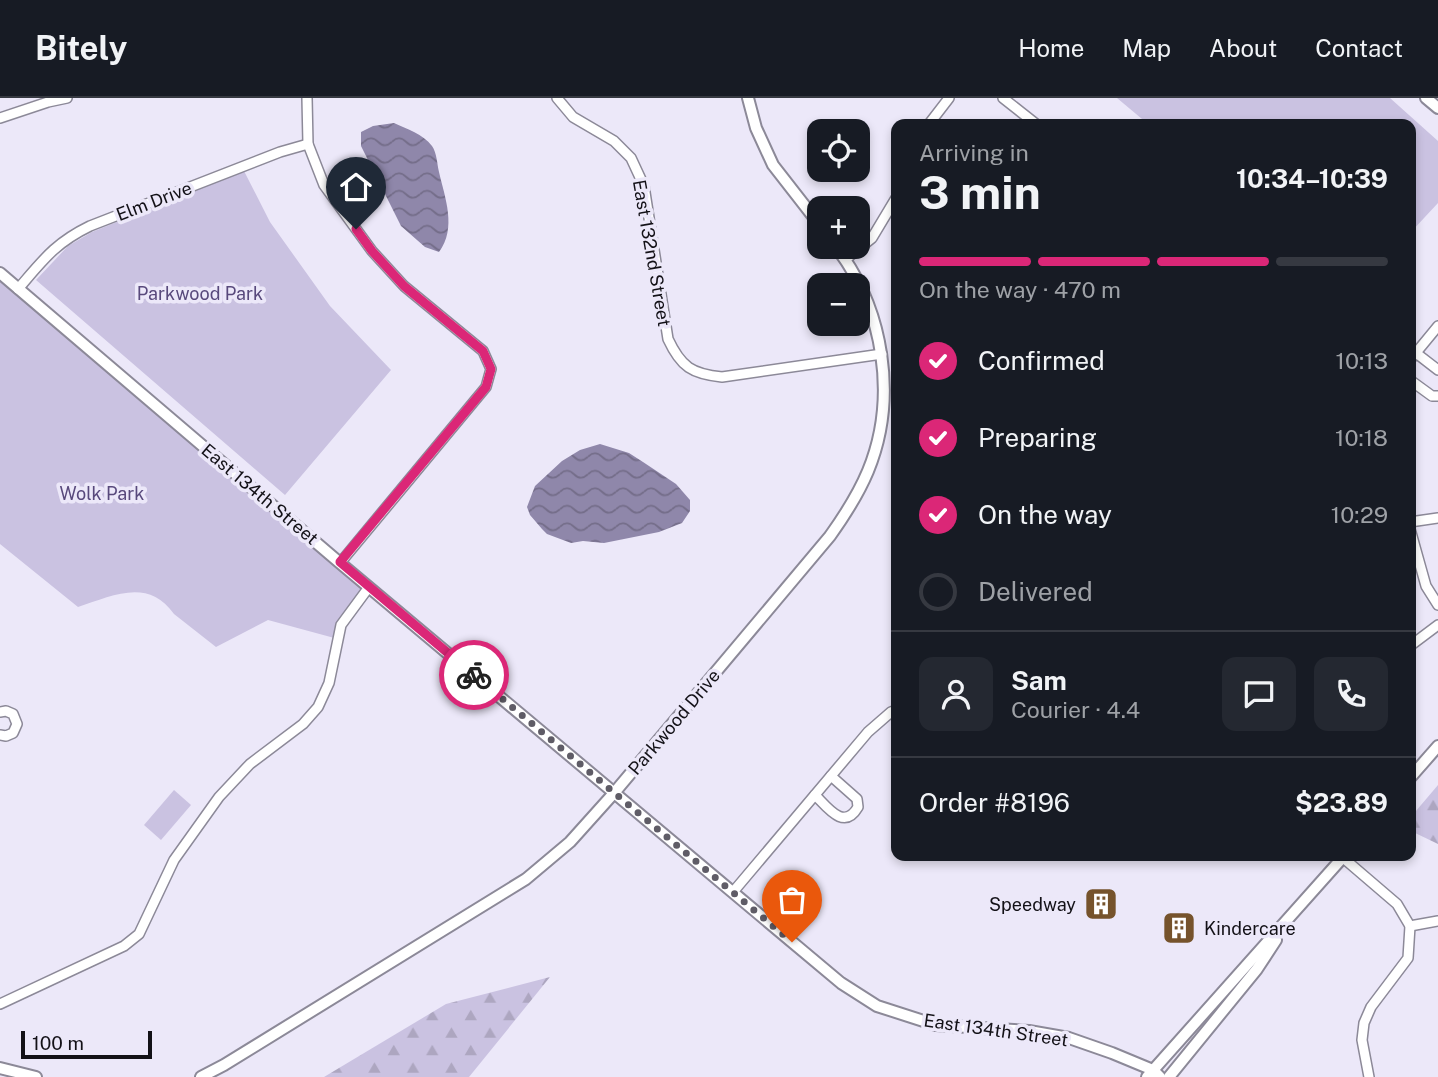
<!DOCTYPE html>
<html lang="en">
<head>
<meta charset="utf-8">
<style>
	:root { --surface:#171b24; --page:#242831; --text:#f1f3f6; --muted:#9ea1a6; --line:#363941; --accent:#db2777 }
	body { margin:0; font-family:"Public Sans",sans-serif; background:var(--page); color:var(--text); height:100vh; display:flex; flex-direction:column; font-size:26px; white-space:nowrap }
	* { box-sizing:border-box; margin:0 }
	p { font-size:23px; color:var(--muted) }
	.icon { flex:none; width:38px; height:38px; fill:none; stroke:currentColor; stroke-width:2; stroke-linecap:round; stroke-linejoin:round }
	.map { position:relative; flex:1; overflow:hidden }
	.panel { position:absolute; left:891px; top:21px; width:525px; height:742px; display:flex; flex-direction:column; background:var(--surface); border-radius:14px; box-shadow:0 4px 10px #0003 }
	.panel>* { flex:none }
	.fabs { position:absolute; left:807px; top:21px; display:grid; gap:14px }
	.fabs a { display:grid; place-items:center; width:63px; height:63px; border-radius:14px; background:var(--surface); box-shadow:0 4px 10px #0003; font-size:35px }
	.scale { position:absolute; left:21px; bottom:18px; width:131px; box-sizing:border-box; padding-left:7px; border:4px solid #131117; border-top:0; font-size:19px; line-height:24px; white-space:nowrap; color:#131117; -webkit-text-stroke:5px #ece8f9; paint-order:stroke }
	.pin { position:absolute; display:grid; place-items:center; width:60px; height:60px; color:#fff; margin:-72px -30px; border-radius:50% 50% 50% 0; rotate:-45deg; box-shadow:0 0 7px #0007 }
	.pin .icon { rotate:45deg }
	.courier { position:absolute; display:grid; place-items:center; width:70px; height:70px; margin:-35px; border:5px solid #db2777; border-radius:50%; background:#fff; color:#222; box-shadow:0 2px 9px #0007 }
	.summary em { font-style:normal; font-weight:700 }
	.summary div { display:flex; flex-direction:column-reverse }
	.summary { display:flex; align-items:center; justify-content:space-between; height:119px; padding:0 28px }
	h1 { font-size:46px; font-weight:700; line-height:52px }
	.bar { display:grid; grid-template-columns:repeat(4,1fr); gap:10px 7px; align-content:center; height:84px; padding:0 28px }
	.bar i { height:9px; border-radius:5px; background:var(--line) }
	.bar .current { background:var(--accent) }
	.bar p { grid-column:span 4 }
	.line { display:flex; align-items:center; gap:18px; padding:0 28px; border-top:2px solid var(--line) }
	.line div { flex:1 }
	.round { display:grid; place-items:center; flex:none; width:74px; height:74px; border-radius:14px; background:var(--page) }
	ol { padding:0 28px; list-style:none }
	li { display:flex; align-items:center; gap:21px; height:77px }
	li p { margin-inline-start:auto }
	li .icon { padding:7px; border-radius:50%; background:var(--accent); color:#fff; stroke-width:4 }
	li:last-child { color:var(--muted) }
	li i { width:38px; height:38px; border:4px solid var(--line); border-radius:50% }
	header { display:flex; align-items:center; gap:42px; box-sizing:border-box; height:98px; padding:0 35px; background:var(--surface); border-bottom:2px solid var(--line) }
	header strong { font-size:33px }
	nav { display:flex; gap:38px; margin-inline-start:auto; font-size:24px }
	.map>svg:first-child { display:block }
	.green { fill:#cac2e1 }
	.forest { fill:url(#forest-firs) }
	.water { fill:url(#water-waves) }
	.lines { fill:none; stroke-linecap:round; stroke-linejoin:round }
	.minor-casing { stroke:#8c8998; stroke-width:12 }
	.tertiary-casing { stroke:#8c8998; stroke-width:14 }
	.minor { stroke:#fff; stroke-width:9 }
	.tertiary { stroke:#fff; stroke-width:10 }
	.done { stroke:#5f5c66; stroke-width:7; stroke-dasharray:0 12.6 }
	.route { stroke:#db2777; stroke-width:9 }
	.labels { text-anchor:middle; dominant-baseline:central; stroke-width:7; stroke-linejoin:round; paint-order:stroke }
	.street-label { font-size:18px; fill:#131117; stroke:#ece8f9 }
	.park-label { font-size:18px; fill:#58497c; stroke:#ece8f9 }
	.poi-label { font-size:18px; fill:#131117; stroke:#ece8f9; text-anchor:end }
</style>
</head>
<body>
<header>
<strong>Bitely</strong>
<nav><a>Home</a><a>Map</a><a>About</a><a>Contact</a></nav>
</header>
<div class="map">
<svg width="1438" height="979" viewBox="0 0 1438 979">
	<defs>
		<pattern id="forest-firs" width="22" height="20" patternUnits="userSpaceOnUse" patternTransform="scale(1.75)"><rect width="22" height="20" fill="#cac2e1"/><path d="M5 1l3.5 6h-7zM16 11l3.5 6h-7z" fill="#ada6c0"/></pattern>
		<pattern id="water-waves" width="16" height="10" patternUnits="userSpaceOnUse" patternTransform="scale(1.75)"><rect width="16" height="10" fill="#8f87aa"/><path d="M0 5q4-4 8 0t8 0" fill="none" stroke="#746d89"/></pattern>
	</defs>
	<rect width="100%" height="100%" fill="#ece8f9"/>
	<g class="green">
		<path d="M1117,0H1390L1438,43V105L1411,134L1410,26H1148Z"/>
		<path d="M244,73L270,124L330,208L391,272L285,397L36,182L68,148L92,134Z"/>
		<path d="M0,175L369,489L341,527L338,541L268,522L216,549L174,516C148,479 112,498 78,509L0,446Z"/>
		<path d="M174,692L191,707L161,742L144,727Z"/>
	</g>
	<g class="forest">
		<path d="M1438,687V746L1411,733L1410,720Z"/>
		<path d="M550,879L469,979H324L446,906Z"/>
	</g>
	<g class="water">
		<path d="M394,25C407,31 423,36 432,48C437,55 437,66 439,74C445,100 457,130 439,154L425,149L401,128L361,48V34L373,28Z"/>
		<path d="M600,346L629,355L643,364L676,386L690,402V413L682,425L659,434L604,445L583,443L571,445L547,436L542,431L530,417L527,409L535,388L562,363L580,352Z"/>
	</g>
	<g class="lines">
		<defs>
			<g id="minor">
				<path d="M307,0L308,46L324,87L372,153L404,188L483,253L491,271L486,289L340,465"/>
				<path d="M557,0L573,19L614,43L631,60L644,88L668,241C681,269 692,276 722,279L882,256"/>
				<path d="M1003,0L1036,26"/>
				<path d="M0,20L48,4L67,0"/>
				<path d="M929,26L949,0"/>
				<path d="M846,161L872,140L896,100"/>
				<path d="M18,191C43,162 55,145 90,128L280,54L308,46"/>
				<path d="M1416,255L1438,272"/>
				<path d="M1410,262L1438,228"/>
				<path d="M1410,282L1432,298H1438"/>
				<path d="M1410,424L1438,420"/>
				<path d="M1410,431L1426,488L1438,507"/>
				<path d="M1410,548L1438,527"/>
				<path d="M0,614L6,613L13,616L17,626L13,635L6,638L0,637"/>
				<path d="M815,697C828,710 844,733 858,709L857,701L831,678"/>
				<path d="M1341,758L1397,806L1410,828L1408,860L1371,909L1364,925L1362,942L1369,979"/>
				<path d="M733,794L868,634L891,614L896,612"/>
				<path d="M1410,828L1438,823"/>
				<path d="M0,906L124,848L139,836L174,762L219,699L250,666L303,626L318,609L329,585L341,527L369,489"/>
			</g>
			<g id="tertiary">
				<path d="M748,0L756,30L773,67L819,126"/>
				<path d="M1426,0L1438,10"/>
				<path d="M0,175L340,465L841,885L877,908L936,927L1029,933L1069,940L1112,955L1153,972L1160,979"/>
				<path d="M1410,680L1438,648"/>
				<path d="M0,970L36,979"/>
				<path d="M201,979L224,967L526,781L570,744L614,695L830,438C845,417 858,397 868,373C898,300 884,211 836,149"/>
				<path d="M1147,979L1344,758"/>
				<path d="M1169,979L1257,871L1276,842"/>
			</g>
		</defs>
		<use href="#minor" class="minor-casing"/>
		<use href="#tertiary" class="tertiary-casing"/>
		<use href="#minor" class="minor"/>
		<use href="#tertiary" class="tertiary"/>
	</g>
	<g class="lines">
		<path class="done" d="M474,577L792,844"/>
		<path class="route" d="M356,131L372,153L404,188L483,253L491,271L486,289L340,464L474,577"/>
	</g>
	<defs>
		<symbol id="building-square" viewBox="-11 -11 22 22"><rect x="-9" y="-9" width="18" height="18" rx="4" fill="#76532c" stroke="#ece8f9"/><path d="M-4-6H4V6H1V3H-1V6H-4ZM-2.5-4.3h1.7v1.8h-1.7ZM.8-4.3h1.7v1.8H.8ZM-2.5-1h1.7V.8h-1.7ZM.8-1h1.7V.8H.8Z" fill="#fff"/></symbol>
	</defs>
	<g fill-rule="evenodd">
		<use href="#building-square" x="1082" y="787" width="38" height="38"/>
		<use href="#building-square" x="1160" y="811" width="38" height="38"/>
	</g>
	<g class="labels">
		<g class="street-label">
			<text transform="translate(154 103) rotate(-21)">Elm Drive</text>
			<text transform="translate(652 155) rotate(80)">East 132nd Street</text>
			<text transform="translate(260 396) rotate(40)">East 134th Street</text>
			<text transform="translate(674 624) rotate(-50)">Parkwood Drive</text>
			<text transform="translate(996 932) rotate(8)">East 134th Street</text>
		</g>
		<g class="park-label">
			<text x="200" y="195">Parkwood Park</text>
			<text x="102" y="395">Wolk Park</text>
		</g>
		<g class="poi-label">
			<text x="1076" y="806">Speedway</text>
			<text x="1204" y="830" text-anchor="start">Kindercare</text>
		</g>
	</g>
</svg>
<div class="fabs">
<a><svg class="icon" aria-label="locate" viewBox="0 0 24 24"><circle cx="12" cy="12" r="6"/><path d="M12 2v4M12 18v4M2 12h4M18 12h4"/></svg></a>
<a>+</a>
<a>−</a>
</div>
<div class="scale">100 m</div>
<div class="pin" style="left:792px;top:844px;background:#ea580c"><svg class="icon" aria-label="bag" viewBox="0 0 24 24"><path d="M5 8h14l-1 12H6zM9 8a3 3 0 0 1 6 0"/></svg></div>
<div class="pin" style="left:356px;top:131px;background:#1f2937"><svg class="icon" aria-label="home" viewBox="0 0 24 24"><path d="M3 11l9-7 9 7M6 9v11h12V9"/></svg></div>
<div class="courier" style="left:474px;top:577px"><svg class="icon" aria-label="bike" viewBox="0 0 24 24"><circle cx="6" cy="16" r="4"/><circle cx="18" cy="16" r="4"/><path d="M6 16l4-8h5l3 8M10 8l3 8H6M13 5h3"/></svg></div>
<section class="panel">
<div class="summary"><div><h1>3 min</h1><p>Arriving in</p></div><em>10:34–10:39</em></div>
<div class="bar"><i class="current"></i><i class="current"></i><i class="current"></i><i></i><p>On the way · 470 m</p></div>
<ol>
<li><svg class="icon" aria-label="check" viewBox="0 0 24 24"><path d="M5 12l5 5 9-10"/></svg>Confirmed<p>10:13</p></li>
<li><svg class="icon" aria-label="check" viewBox="0 0 24 24"><path d="M5 12l5 5 9-10"/></svg>Preparing<p>10:18</p></li>
<li><svg class="icon" aria-label="check" viewBox="0 0 24 24"><path d="M5 12l5 5 9-10"/></svg>On the way<p>10:29</p></li>
<li><i></i>Delivered</li>
</ol>
<div class="line" style="height:126px"><a class="round"><svg class="icon" aria-label="person" viewBox="0 0 24 24"><circle cx="12" cy="8" r="4"/><path d="M4 21q1-7 8-7t8 7"/></svg></a><div><b>Sam</b><p>Courier · 4.4</p></div><a class="round"><svg class="icon" aria-label="chat" viewBox="0 0 24 24"><path d="M4 5h16v11H9l-5 4z"/></svg></a><a class="round"><svg class="icon" aria-label="phone" viewBox="0 0 24 24"><path d="M5 4h4l2 5-3 2q2 4 5 5l2-3 5 2v4C11 20 4 13 5 4z"/></svg></a></div>
<div class="line" style="height:91px"><div>Order #8196</div><b>$23.89</b></div>
</section>
</div>
</body>
</html>
